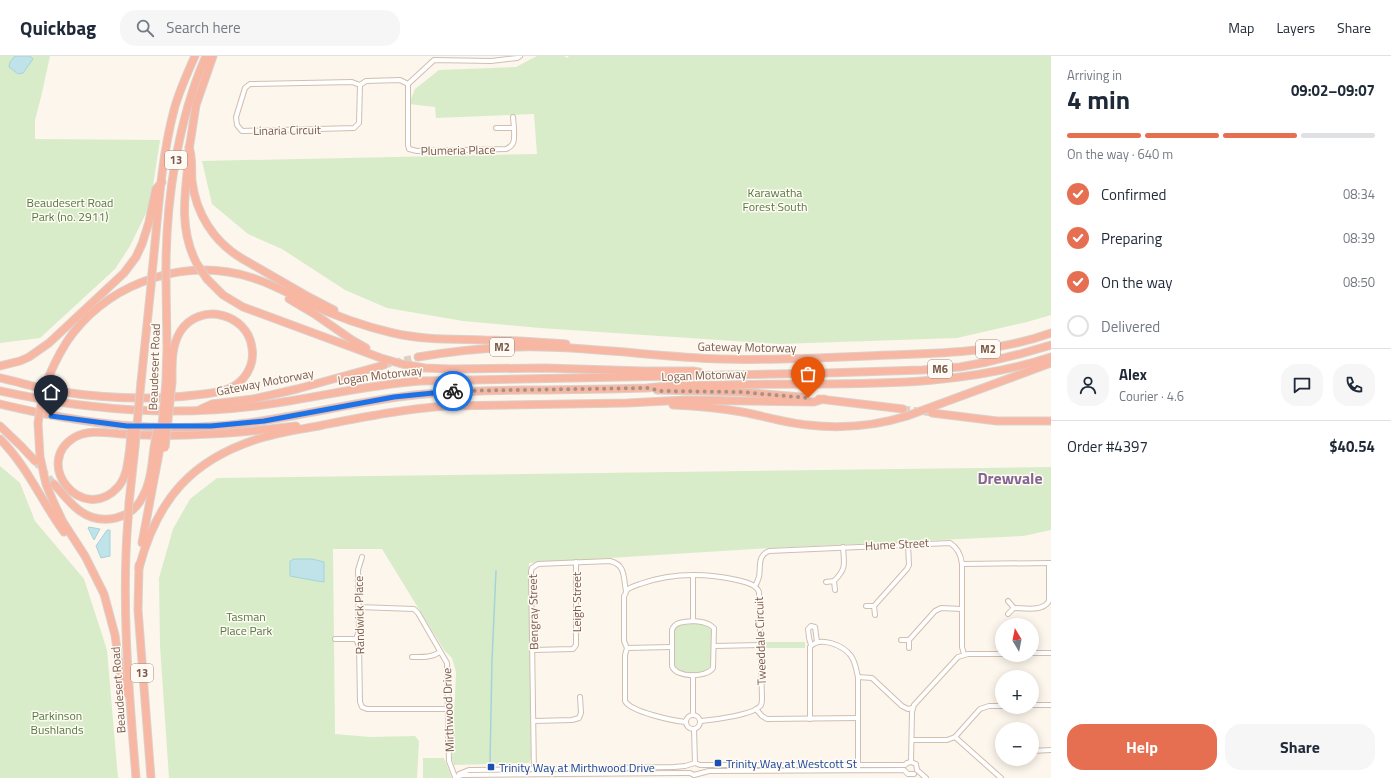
<!DOCTYPE html>
<html lang="en">
<head>
<meta charset="utf-8">
<style>
	:root { --surface:#fff; --page:#f6f6f7; --text:#1f2937; --muted:#747a83; --line:#e0e1e3; --accent:#e76f51 }
	body { margin:0; font-family:"Titillium Web",sans-serif; background:var(--page); color:var(--text); height:100vh; display:flex; flex-direction:column; font-size:15px; white-space:nowrap }
	* { box-sizing:border-box; margin:0 }
	p { font-size:13px; color:var(--muted) }
	.icon { flex:none; width:22px; height:22px; fill:none; stroke:currentColor; stroke-width:2; stroke-linecap:round; stroke-linejoin:round }
	.map { position:relative; flex:1; overflow:hidden }
	.side { display:flex; flex-direction:column; background:var(--surface); width:340px }
	.side>* { flex:none }
	.needle { width:26px; rotate:350deg }
	.buttons { position:absolute; left:995px; top:562px; display:grid; gap:8px }
	.buttons a { display:grid; place-items:center; width:44px; height:44px; border-radius:50%; background:var(--surface); box-shadow:0 2px 10px #0003; font-size:20px }
	.pin { position:absolute; display:grid; place-items:center; width:34px; height:34px; color:#fff; margin:-41px -17px; border-radius:50% 50% 50% 0; rotate:-45deg; box-shadow:0 0 4px #0007 }
	.pin .icon { rotate:45deg }
	.courier { position:absolute; display:grid; place-items:center; width:40px; height:40px; margin:-20px; border:3px solid #1a73e8; border-radius:50%; background:#fff; color:#222; box-shadow:0 1px 5px #0007 }
	.overview em { font-style:normal; font-weight:700 }
	.overview div { display:flex; flex-direction:column-reverse }
	.overview { display:flex; align-items:center; justify-content:space-between; height:68px; padding:0 16px }
	h1 { font-size:26px; font-weight:700; line-height:30px }
	.bar { display:grid; grid-template-columns:repeat(4,1fr); gap:6px 4px; align-content:center; height:48px; padding:0 16px }
	.bar i { height:5px; border-radius:3px; background:var(--line) }
	.bar .current { background:var(--accent) }
	.bar p { grid-column:span 4 }
	.line { display:flex; align-items:center; gap:10px; padding:0 16px; border-top:1px solid var(--line) }
	.line div { flex:1 }
	.round { display:grid; place-items:center; flex:none; width:42px; height:42px; border-radius:16px; background:var(--page) }
	ol { padding:0 16px; list-style:none }
	li { display:flex; align-items:center; gap:12px; height:44px }
	li p { margin-inline-start:auto }
	li .icon { padding:4px; border-radius:50%; background:var(--accent); color:#fff; stroke-width:4 }
	li:last-child { color:var(--muted) }
	li i { width:22px; height:22px; border:2px solid var(--line); border-radius:50% }
	.cta { display:flex; gap:8px; margin-top:auto; padding:8px 16px }
	.cta a { flex:1; height:46px; border-radius:16px; background:var(--accent); color:#fff; font-size:16px; font-weight:700; line-height:46px; text-align:center }
	.cta a+a { background:var(--page); color:var(--text) }
	header { display:flex; align-items:center; gap:24px; box-sizing:border-box; height:56px; padding:0 20px; background:var(--surface); border-bottom:1px solid var(--line) }
	header strong { font-size:19px }
	nav { display:flex; gap:22px; margin-inline-start:auto; font-size:14px }
	.search { width:280px; height:36px; background:var(--page); display:flex; align-items:center; gap:10px; box-sizing:border-box; padding:0 14px; border-radius:16px; color:var(--muted); font-size:15px }
	main { display:flex; flex:1; min-height:0 }
	.map>svg:first-child { display:block }
	.green { fill:#d8ecc9 }
	.water { fill:#bfe3e8; stroke:#a5d3da }
	.lines { fill:none; stroke-linecap:round; stroke-linejoin:round }
	.stream { stroke:#a5d3da; stroke-width:1.5 }
	.highway-tunnel { stroke:#dcd0c4; stroke-width:7; stroke-dasharray:7 3.5; stroke-linecap:butt }
	.street-casing { stroke:#d1beb0; stroke-width:6 }
	.highway-casing { stroke:#dad1cd; stroke-width:9 }
	.street { stroke:#fff; stroke-width:4 }
	.highway { stroke:#f7b7a3; stroke-width:7 }
	.highway-bridge-casing { stroke:#dad1cd; stroke-width:9; stroke-linecap:butt }
	.highway-bridge { stroke:#f7b7a3; stroke-width:7 }
	.done { stroke:#a89285; stroke-width:4; stroke-dasharray:0 7.2 }
	.route { stroke:#1a73e8; stroke-width:5 }
	.transit-dot { fill:#1a4fb4; stroke:#fffaf3; stroke-width:1.5 }
	.labels { text-anchor:middle; dominant-baseline:central; stroke-width:3; stroke-linejoin:round; paint-order:stroke }
	.shield { fill:#fffaf3; stroke:#a28b7f; stroke-width:1 }
	.shield-label { font-size:11px; font-weight:bold; fill:#7a5c4d }
	.street-label { font-size:12px; fill:#7a5c4d; stroke:#fffaf3 }
	.park-label { font-size:12px; fill:#537a41; stroke:#fffaf3 }
	.transit-label { font-size:12px; fill:#164399; stroke:#fffaf3; text-anchor:start }
	.district-label { font-size:16px; font-weight:bold; fill:#846695; stroke:#fffaf3 }
</style>
</head>
<body>
<header>
<strong>Quickbag</strong>
<div class="search"><svg class="icon" aria-label="search" viewBox="0 0 24 24"><circle cx="10" cy="10" r="6"/><path d="M15 15l6 6"/></svg>Search here</div>
<nav><a>Map</a><a>Layers</a><a>Share</a></nav>
</header>
<main>
<div class="map">
<svg width="1051" height="722" viewBox="0 0 1051 722">
	<rect width="100%" height="100%" fill="#fdf6ec"/>
	<g class="green">
		<path d="M0,0H50L41,41L35,64V83L160,84L150,149L130,190L115,213L40,282L0,287Z"/>
		<path d="M537,0H564L567,2L569,0H1051V259L1027,266L957,282L780,288L540,272L463,265L387,252L345,234L282,193L248,178L212,148L202,105L537,98L534,58L436,62L435,51L409,48L415,33L439,14L516,11Z"/>
		<path d="M0,410L20,427L35,465L84,523L107,594L118,722H0Z"/>
		<path d="M1051,411V474L1023,480L754,493L529,507L531,702L529,707L454,709L452,703L456,616L452,602L444,594L382,493H333L335,678L370,681L415,680L419,685L417,722H169L160,590L159,522L173,473L190,443L217,422Z"/>
		<path d="M691,568C699,568 706,567 711,574V608C706,620 689,616 678,614L674,609V574L677,570Z"/>
		<rect x="766" y="586" width="39" height="6"/>
		<path d="M423,702H444L452,722H423Z"/>
	</g>
	<g class="water">
		<path d="M15,0H30L33,3L23,17L18,18L9,11L10,6Z"/>
		<path d="M89,471L100,473L94,484L88,472Z"/>
		<path d="M107,474H110V500L101,502L96,490Z"/>
		<path d="M294,503H312L324,506V526L317,525L290,520V505Z"/>
	</g>
	<g class="lines">
		<path class="stream" d="M490,707L492,604L496,515"/>
		<g class="highway-tunnel">
			<path d="M384,309L418,301"/>
			<path d="M903,353L932,357"/>
			<path d="M35,405L54,428"/>
		</g>
		<defs>
			<g id="street">
				<path d="M360,29L359,67L354,72L242,75L237,69L236,61L245,32L250,28L352,26L360,29L366,25L400,24L408,28"/>
				<path d="M496,72H514L513,61"/>
				<path d="M514,72C514,82 516,89 506,93L417,95L409,93L408,89V28L434,4L491,5L517,2L520,0"/>
				<path d="M362,501L358,514L359,575L356,583L359,590L360,646L362,651L367,653H449"/>
				<path d="M962,508L1051,507"/>
				<path d="M693,519V565"/>
				<path d="M834,525C847,512 844,508 843,491"/>
				<path d="M826,526L834,525L835,534"/>
				<path d="M755,530C757,527 758,524 759,521C761,510 757,500 769,495L950,487C958,492 961,499 962,508V591L964,598"/>
				<path d="M1008,545L1014,552L1008,558"/>
				<path d="M866,550H874L875,559"/>
				<path d="M874,550L907,513L909,509L908,488"/>
				<path d="M359,551L414,553L418,557L447,607L449,705L455,721"/>
				<path d="M1014,552C1024,552 1043,556 1049,545V507"/>
				<path d="M693,565C701,566 708,566 714,572L713,612C706,622 676,622 672,610V574C675,565 685,566 693,565Z"/>
				<path d="M335,583H356"/>
				<path d="M901,584H909V592"/>
				<path d="M909,584L935,555L941,552L962,553"/>
				<path d="M811,589L809,582L808,573L811,570L815,571L817,586"/>
				<path d="M714,590L761,589"/>
				<path d="M627,592L671,591"/>
				<path d="M533,594L573,593L576,589V506"/>
				<path d="M1032,597H1051"/>
				<path d="M412,601C422,601 431,602 440,596"/>
				<path d="M858,621L872,622L902,650L908,653L912,652"/>
				<path d="M1032,649H1051"/>
				<path d="M756,653L762,660L767,663L858,662"/>
				<circle cx="693" cy="666" r="7"/>
				<path d="M693,659V619"/>
				<path d="M810,663V591C820,579 844,590 851,600C856,607 856,614 858,621V714"/>
				<path d="M534,665L572,664L579,662L581,657L580,641"/>
				<path d="M686,666C674,665 631,656 625,645V599L627,592L624,585V540C625,539 626,536 626,535C629,531 635,530 640,528C671,517 705,517 737,524C745,526 756,528 759,536L762,642C762,644 762,647 761,649C755,659 712,664 701,665"/>
				<path d="M694,673L695,707"/>
				<path d="M912,684H947L955,681"/>
				<path d="M1032,695L1051,694"/>
				<path d="M911,706L912,656L914,649L958,601L968,598H1002"/>
				<path d="M911,706L916,708L917,714"/>
				<path d="M695,707L700,709H905L907,707L911,706"/>
				<path d="M917,714L926,722"/>
				<path d="M459,718L469,714H475L674,711L685,710L695,707"/>
				<path d="M534,718L531,515L532,512L538,508L610,505C626,509 623,521 626,535"/>
				<path d="M455,721L463,719L684,717H690L694,719L709,715L904,714L908,718H914"/>
				<path d="M1001,722L955,681L980,653L989,650H1002"/>
			</g>
			<g id="highway">
				<path d="M189,91C193,102 191,113 192,125C196,157 213,185 241,202L307,240L334,254"/>
				<path d="M189,94L196,49L213,0"/>
				<path d="M188,109C184,143 180,176 197,208"/>
				<path d="M166,213C166,143 178,64 206,0"/>
				<path d="M152,217C158,163 160,107 174,54C179,35 187,18 195,0"/>
				<path d="M207,223L223,239L243,251L381,302L402,308L425,312L451,313L545,312L644,315H693L699,316"/>
				<path d="M166,226L167,291L166,326"/>
				<path d="M289,243L316,259L352,284L366,292"/>
				<path d="M418,301C459,294 500,290 542,291C602,292 661,301 721,303C777,305 834,301 890,299C945,297 999,296 1051,277"/>
				<path d="M0,310L20,305L29,301L49,287L124,217L136,201L142,188L149,166L156,133L162,126"/>
				<path d="M0,322C19,326 37,332 56,335C102,342 148,345 195,339C206,338 218,337 228,333C244,327 255,310 252,292C248,257 199,245 180,276C171,291 172,309 172,326"/>
				<path d="M48,322C55,306 62,291 73,277C115,224 188,201 253,222C272,228 290,238 308,247C335,260 363,270 393,277C423,284 454,283 484,284C511,284 538,286 566,288"/>
				<path d="M141,326L151,230"/>
				<path d="M657,334L741,336L801,341"/>
				<path d="M0,335C85,354 168,361 256,350C311,343 365,329 420,325L826,317L922,314L960,311L987,306L1020,298L1051,289"/>
				<path d="M819,343L903,353"/>
				<path d="M0,348C83,368 162,378 247,367C303,360 358,345 415,339C451,335 487,335 523,334C564,334 606,333 647,332L668,330C715,329 761,328 808,328C890,328 972,327 1051,301"/>
				<path d="M673,349C696,350 719,352 742,356C764,360 786,367 808,369C842,373 875,370 907,360L1051,307"/>
				<path d="M201,353L212,348L253,343L297,333L384,309"/>
				<path d="M932,357L997,365H1051"/>
				<path d="M38,367L40,401L46,428L53,445L63,466L85,500L104,538L115,579L122,629L129,640"/>
				<path d="M0,370L21,390L35,405"/>
				<path d="M0,383C28,411 41,445 64,476"/>
				<path d="M130,391C128,405 127,421 118,431C83,470 31,407 75,381C89,373 108,377 123,378C181,382 238,377 296,370"/>
				<path d="M54,428C62,437 70,448 80,455C101,470 132,464 143,440C151,426 152,407 154,392"/>
				<path d="M129,447L135,391"/>
				<path d="M128,463C121,550 129,635 136,722"/>
				<path d="M142,487L160,392"/>
				<path d="M139,509L138,554L151,722"/>
				<path d="M139,512C157,443 192,403 261,382C281,376 303,373 323,369C364,361 404,353 446,350L627,347L686,344L814,346L824,343"/>
			</g>
		</defs>
		<use href="#street" class="street-casing"/>
		<use href="#highway" class="highway-casing"/>
		<use href="#street" class="street"/>
		<use href="#highway" class="highway"/>
		<defs>
			<g id="highway-bridge">
				<path d="M197,208L207,223"/>
				<path d="M166,213V226"/>
				<path d="M151,230L152,217"/>
				<path d="M38,367L43,338L48,322"/>
				<path d="M130,391L131,376"/>
				<path d="M135,391L141,326"/>
				<path d="M154,392L157,373"/>
				<path d="M160,392L166,326"/>
				<path d="M165,392L172,326"/>
				<path d="M128,463L129,447"/>
			</g>
		</defs>
		<use href="#highway-bridge" class="highway-bridge-casing"/>
		<use href="#highway-bridge" class="highway-bridge"/>
	</g>
	<g class="lines">
		<path class="done" d="M453,335L647,332L662,335L741,336L808,342"/>
		<path class="route" d="M51,360L127,370H211L264,365L394,341L453,335"/>
	</g>
	<g class="transit-dot">
		<rect x="714" y="703" width="8" height="8" rx="2"/>
		<rect x="487" y="707" width="8" height="8" rx="2"/>
	</g>
	<g class="labels">
		<g class="shield">
			<rect x="165" y="95" width="22" height="18" rx="3"/>
			<rect x="490" y="282" width="24" height="18" rx="3"/>
			<rect x="976" y="284" width="24" height="18" rx="3"/>
			<rect x="928" y="304" width="24" height="18" rx="3"/>
			<rect x="131" y="608" width="22" height="18" rx="3"/>
		</g>
		<g class="shield-label">
			<text x="176" y="104">13</text>
			<text x="502" y="291">M2</text>
			<text x="988" y="293">M2</text>
			<text x="940" y="313">M6</text>
			<text x="142" y="617">13</text>
		</g>
		<g class="street-label">
			<text transform="translate(287 74) rotate(-1)">Linaria Circuit</text>
			<text transform="translate(458 94) rotate(-1)">Plumeria Place</text>
			<text transform="translate(747 291) rotate(1)">Gateway Motorway</text>
			<text transform="translate(154 311) rotate(-88)">Beaudesert Road</text>
			<text transform="translate(380 319) rotate(-7)">Logan Motorway</text>
			<text transform="translate(704 319) rotate(-2)">Logan Motorway</text>
			<text transform="translate(265 326) rotate(-11)">Gateway Motorway</text>
			<text transform="translate(897 488) rotate(-3)">Hume Street</text>
			<text transform="translate(576 546) rotate(-90)">Leigh Street</text>
			<text transform="translate(533 556) rotate(-91)">Bengray Street</text>
			<text transform="translate(359 559) rotate(-91)">Randwick Place</text>
			<text transform="translate(760 585) rotate(-92)">Tweeddale Circuit</text>
			<text transform="translate(118 634) rotate(-94)">Beaudesert Road</text>
			<text transform="translate(448 654) rotate(-92)">Mirthwood Drive</text>
		</g>
		<g class="park-label">
			<text x="775" y="136">Karawatha<tspan x="775" dy="14">Forest South</tspan></text>
			<text x="70" y="146">Beaudesert Road<tspan x="70" dy="14">Park (no. 2911)</tspan></text>
			<text x="246" y="560">Tasman<tspan x="246" dy="14">Place Park</tspan></text>
			<text x="57" y="659">Parkinson<tspan x="57" dy="14">Bushlands</tspan></text>
		</g>
		<g class="transit-label">
			<text x="726" y="707">Trinity Way at Westcott St</text>
			<text x="499" y="711">Trinity Way at Mirthwood Drive</text>
		</g>
		<g class="district-label">
			<text x="1010" y="422">Drewvale</text>
		</g>
	</g>
</svg>
<div class="buttons">
<a><svg class="needle" viewBox="-14 -14 28 28"><path d="M0-13l5 13h-10z" fill="#e53935"/><path d="M0 13l5-13h-10z" fill="#747a83"/></svg></a>
<a>+</a>
<a>−</a>
</div>
<div class="pin" style="left:808px;top:342px;background:#ea580c"><svg class="icon" aria-label="bag" viewBox="0 0 24 24"><path d="M5 8h14l-1 12H6zM9 8a3 3 0 0 1 6 0"/></svg></div>
<div class="pin" style="left:51px;top:360px;background:#1f2937"><svg class="icon" aria-label="home" viewBox="0 0 24 24"><path d="M3 11l9-7 9 7M6 9v11h12V9"/></svg></div>
<div class="courier" style="left:453px;top:335px"><svg class="icon" aria-label="bike" viewBox="0 0 24 24"><circle cx="6" cy="16" r="4"/><circle cx="18" cy="16" r="4"/><path d="M6 16l4-8h5l3 8M10 8l3 8H6M13 5h3"/></svg></div>
</div>
<section class="side">
<div class="overview"><div><h1>4 min</h1><p>Arriving in</p></div><em>09:02–09:07</em></div>
<div class="bar"><i class="current"></i><i class="current"></i><i class="current"></i><i></i><p>On the way · 640 m</p></div>
<ol>
<li><svg class="icon" aria-label="check" viewBox="0 0 24 24"><path d="M5 12l5 5 9-10"/></svg>Confirmed<p>08:34</p></li>
<li><svg class="icon" aria-label="check" viewBox="0 0 24 24"><path d="M5 12l5 5 9-10"/></svg>Preparing<p>08:39</p></li>
<li><svg class="icon" aria-label="check" viewBox="0 0 24 24"><path d="M5 12l5 5 9-10"/></svg>On the way<p>08:50</p></li>
<li><i></i>Delivered</li>
</ol>
<div class="line" style="height:72px"><a class="round"><svg class="icon" aria-label="person" viewBox="0 0 24 24"><circle cx="12" cy="8" r="4"/><path d="M4 21q1-7 8-7t8 7"/></svg></a><div><b>Alex</b><p>Courier · 4.6</p></div><a class="round"><svg class="icon" aria-label="chat" viewBox="0 0 24 24"><path d="M4 5h16v11H9l-5 4z"/></svg></a><a class="round"><svg class="icon" aria-label="phone" viewBox="0 0 24 24"><path d="M5 4h4l2 5-3 2q2 4 5 5l2-3 5 2v4C11 20 4 13 5 4z"/></svg></a></div>
<div class="line" style="height:52px"><div>Order #4397</div><b>$40.54</b></div>
<div class="cta"><a>Help</a><a>Share</a></div>
</section>
</main>
</body>
</html>
